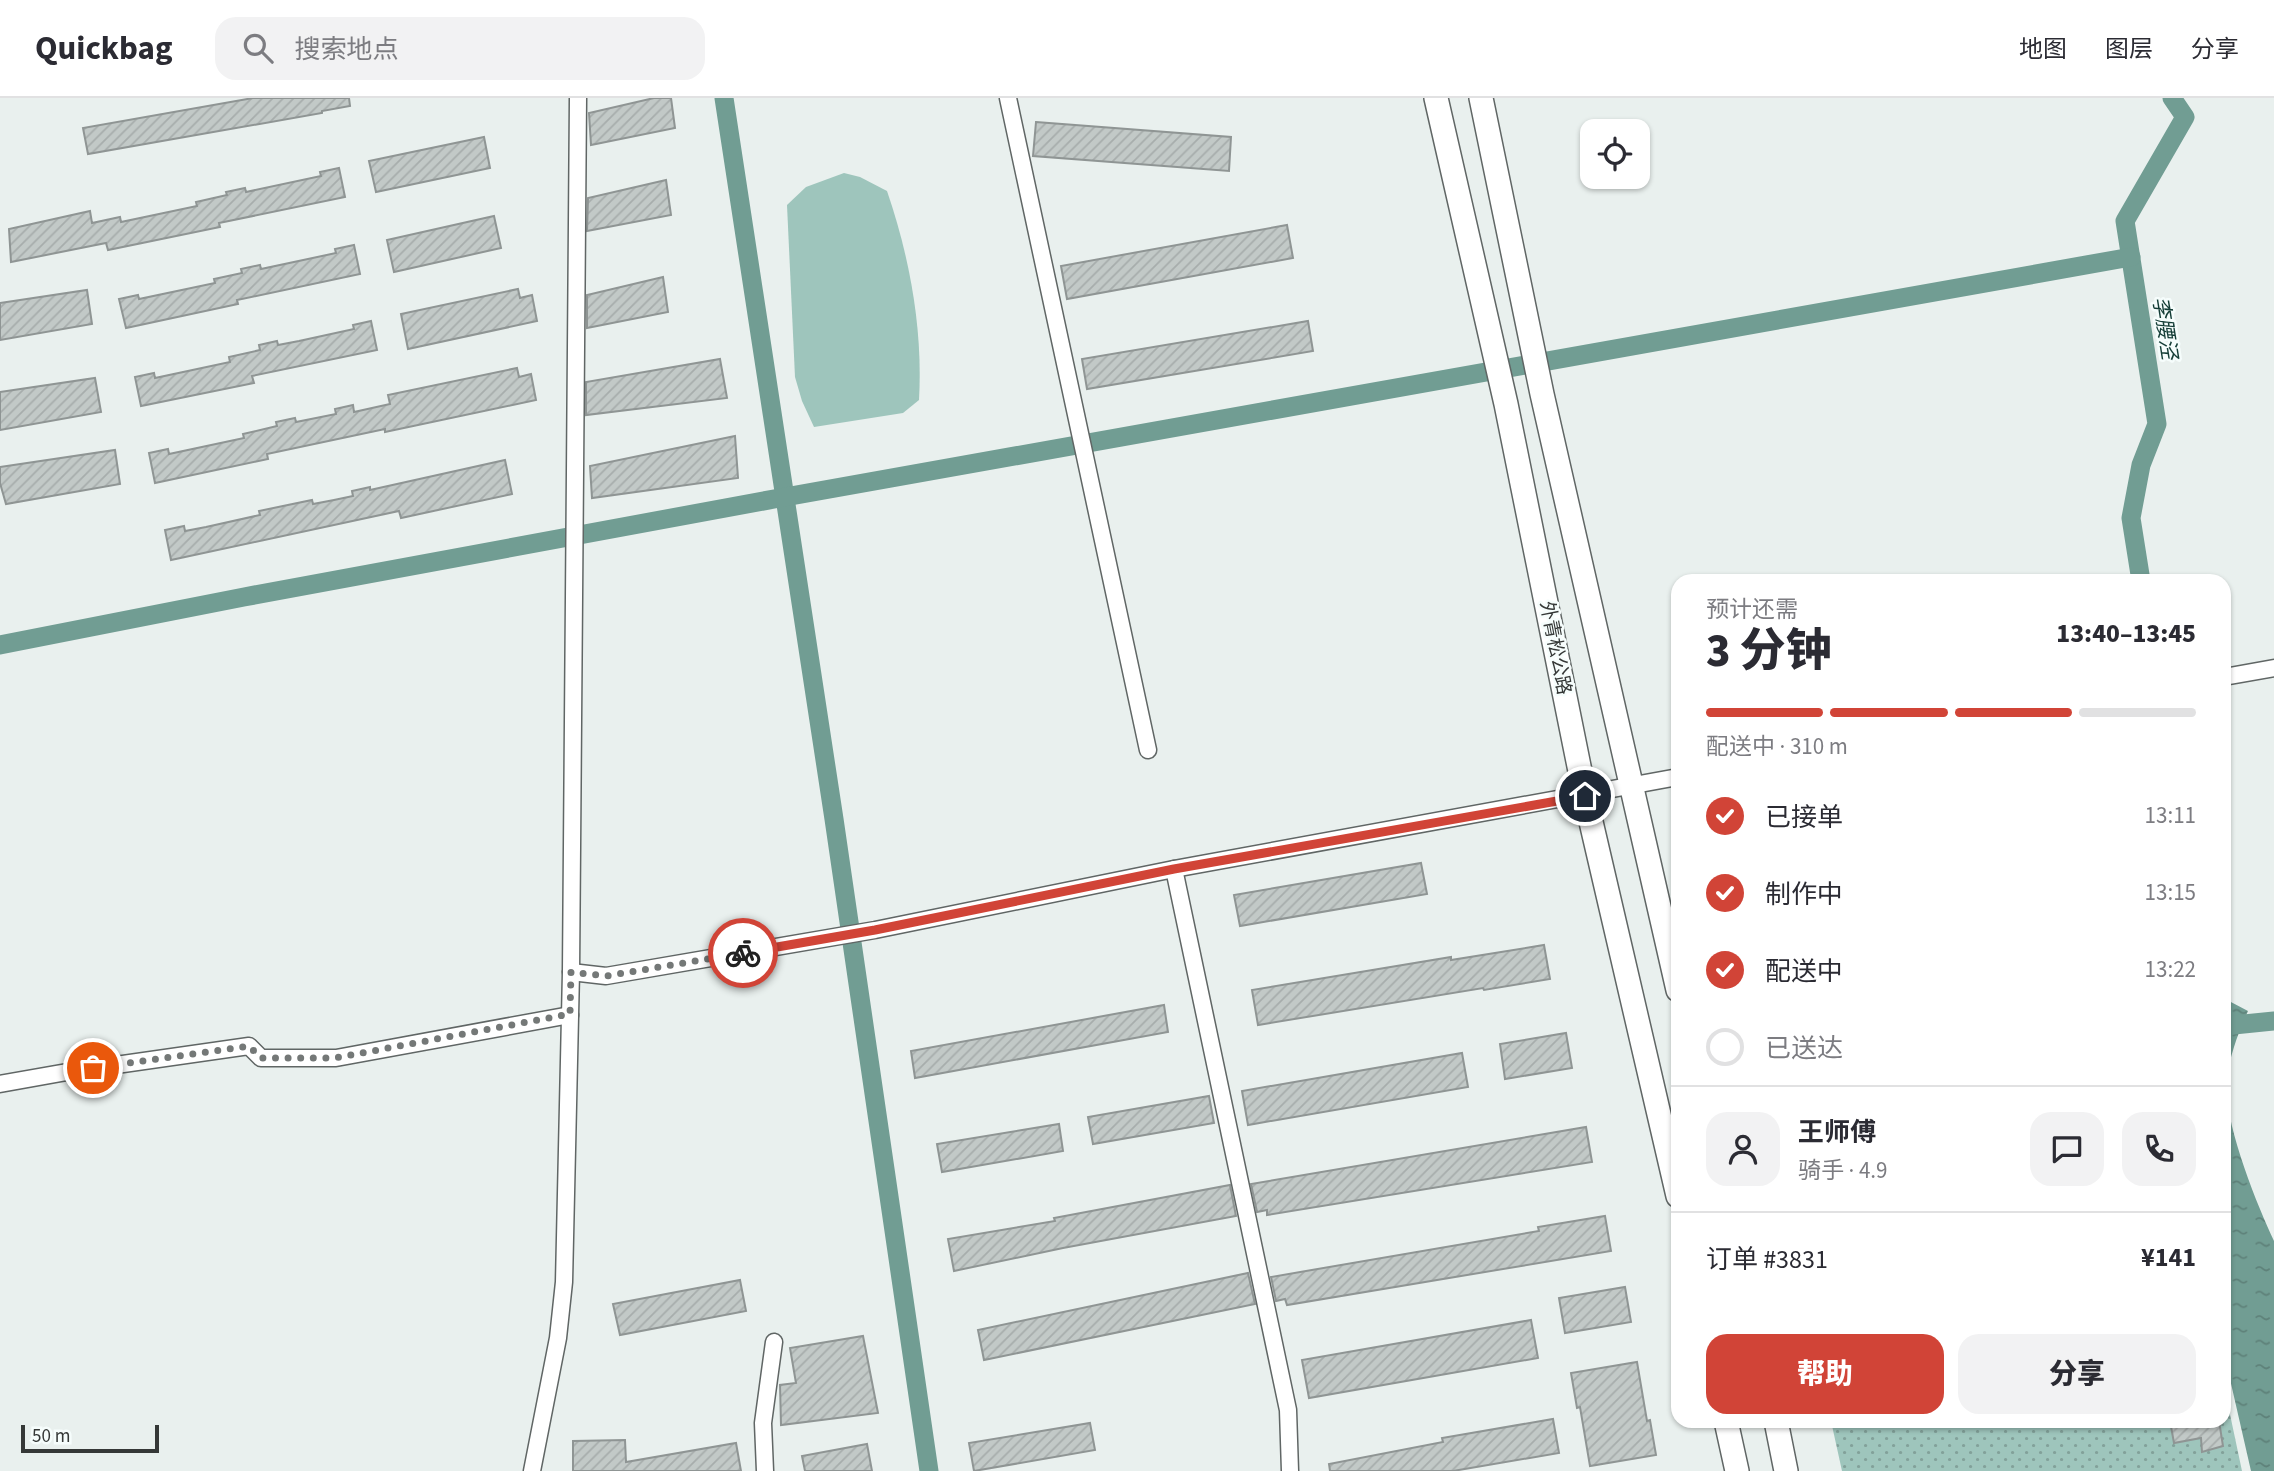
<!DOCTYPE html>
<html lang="zh">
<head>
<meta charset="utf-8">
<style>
	:root { --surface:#fff; --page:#f2f2f3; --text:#2b2b33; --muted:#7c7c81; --line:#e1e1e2; --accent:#d14437 }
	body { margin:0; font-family:"Source Sans 3","Noto Sans SC",sans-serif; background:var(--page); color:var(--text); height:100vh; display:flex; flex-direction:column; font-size:26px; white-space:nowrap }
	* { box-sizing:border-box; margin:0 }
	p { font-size:23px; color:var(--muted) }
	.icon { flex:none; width:38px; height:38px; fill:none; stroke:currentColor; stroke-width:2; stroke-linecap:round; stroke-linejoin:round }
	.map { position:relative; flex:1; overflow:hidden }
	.panel { position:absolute; left:1671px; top:476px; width:560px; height:854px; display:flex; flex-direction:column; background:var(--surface); border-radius:21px; box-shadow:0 2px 5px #0004 }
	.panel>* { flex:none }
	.fabs { position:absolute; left:1580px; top:21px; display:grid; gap:14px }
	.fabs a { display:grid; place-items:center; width:70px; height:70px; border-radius:14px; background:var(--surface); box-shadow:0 2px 5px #0004; font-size:35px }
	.scale { position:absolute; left:21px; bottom:18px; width:138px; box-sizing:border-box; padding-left:7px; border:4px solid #353837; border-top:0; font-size:19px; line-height:24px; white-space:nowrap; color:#353837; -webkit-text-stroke:5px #f6fdfc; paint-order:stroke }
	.pin { position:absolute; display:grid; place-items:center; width:60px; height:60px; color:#fff; margin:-30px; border:4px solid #fff; border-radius:50%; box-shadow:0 2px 7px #0007 }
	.courier { position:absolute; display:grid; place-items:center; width:70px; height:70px; margin:-35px; border:5px solid #d14437; border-radius:50%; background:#fff; color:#222; box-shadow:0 2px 9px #0007 }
	.head em { font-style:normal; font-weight:800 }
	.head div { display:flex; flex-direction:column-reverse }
	.head { display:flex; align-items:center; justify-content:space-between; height:119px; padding:0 35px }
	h1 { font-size:46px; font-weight:800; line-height:52px }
	.bar { display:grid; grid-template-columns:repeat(4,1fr); gap:10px 7px; align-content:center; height:84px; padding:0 35px }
	.bar i { height:9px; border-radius:5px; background:var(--line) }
	.bar .selected { background:var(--accent) }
	.bar p { grid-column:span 4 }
	.line { display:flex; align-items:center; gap:18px; padding:0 35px; border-top:2px solid var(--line) }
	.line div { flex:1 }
	.round { display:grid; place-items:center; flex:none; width:74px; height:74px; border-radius:21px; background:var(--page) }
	ol { padding:0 35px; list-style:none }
	li { display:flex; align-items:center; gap:21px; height:77px }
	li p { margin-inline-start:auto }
	li .icon { padding:7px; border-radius:50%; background:var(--accent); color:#fff; stroke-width:4 }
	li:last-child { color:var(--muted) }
	li i { width:38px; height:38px; border:4px solid var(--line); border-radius:50% }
	.action { display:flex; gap:14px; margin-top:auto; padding:14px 35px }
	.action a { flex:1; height:80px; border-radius:21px; background:var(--accent); color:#fff; font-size:28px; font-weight:800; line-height:80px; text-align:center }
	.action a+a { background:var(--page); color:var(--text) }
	header { display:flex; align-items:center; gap:42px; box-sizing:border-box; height:98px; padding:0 35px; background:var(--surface); border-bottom:2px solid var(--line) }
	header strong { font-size:33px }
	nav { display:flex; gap:38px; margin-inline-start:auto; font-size:24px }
	.search { width:490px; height:63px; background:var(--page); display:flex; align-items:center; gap:18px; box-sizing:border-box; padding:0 24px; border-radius:21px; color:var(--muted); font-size:26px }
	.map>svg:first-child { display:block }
	.grass { fill:url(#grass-dots) }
	.garden { fill:#9ec5bc }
	.water { fill:url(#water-ripples) }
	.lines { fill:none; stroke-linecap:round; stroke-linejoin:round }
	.canal { stroke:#719d93; stroke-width:19 }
	.building { fill:url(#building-hatch); stroke:#8f9594; stroke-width:2 }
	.minor-casing { stroke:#606665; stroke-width:19 }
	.secondary-casing { stroke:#606665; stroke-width:26 }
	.minor { stroke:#fff; stroke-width:16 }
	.secondary { stroke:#fff; stroke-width:23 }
	.done { stroke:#747877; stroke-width:7; stroke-dasharray:0 12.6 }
	.route { stroke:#d14437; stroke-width:9 }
	.labels { text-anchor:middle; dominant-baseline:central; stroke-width:5; stroke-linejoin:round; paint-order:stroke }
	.street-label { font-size:19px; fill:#353837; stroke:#f6fdfc }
	.water-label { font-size:21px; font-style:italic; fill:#143d36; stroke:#f6fdfc }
</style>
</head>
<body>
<header>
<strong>Quickbag</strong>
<div class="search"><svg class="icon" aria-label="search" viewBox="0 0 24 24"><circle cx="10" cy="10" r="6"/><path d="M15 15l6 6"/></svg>搜索地点</div>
<nav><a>地图</a><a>图层</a><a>分享</a></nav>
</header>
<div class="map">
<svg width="2274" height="1373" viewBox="0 0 2274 1373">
	<defs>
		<pattern id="grass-dots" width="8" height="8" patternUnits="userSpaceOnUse" patternTransform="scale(1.75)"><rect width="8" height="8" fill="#9ec5bc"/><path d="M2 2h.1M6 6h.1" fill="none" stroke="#82a19a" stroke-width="1.8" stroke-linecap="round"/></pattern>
		<pattern id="water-ripples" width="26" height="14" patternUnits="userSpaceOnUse" patternTransform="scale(1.75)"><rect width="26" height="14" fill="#719d93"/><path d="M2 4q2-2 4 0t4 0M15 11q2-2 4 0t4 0" fill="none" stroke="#5e8179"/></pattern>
		<pattern id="building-hatch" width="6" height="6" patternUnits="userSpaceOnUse" patternTransform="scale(1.75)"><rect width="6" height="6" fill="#c2c9c7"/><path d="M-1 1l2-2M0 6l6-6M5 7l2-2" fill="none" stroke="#a7adac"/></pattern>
	</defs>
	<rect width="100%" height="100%" fill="#e9f0ee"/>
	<path class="grass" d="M2224,1288L2242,1373H1842L1831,1323H2224Z"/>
	<path class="garden" d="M844,75L860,79L887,93C910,160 923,232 919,302L903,315L814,329L802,303L795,279L787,107L806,89Z"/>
	<path class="water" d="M2224,896L2229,903L2248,913C2238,936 2229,958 2227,984C2223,1023 2257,1107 2274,1143V1373H2251L2224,1255Z"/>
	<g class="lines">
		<g class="canal">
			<path d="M724,0L834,721L929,1373"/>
			<path d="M2141,483L2131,420L2141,367L2157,326L2125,123L2185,19L2172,0"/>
			<path d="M0,547L244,499L785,399L2131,159"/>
			<path d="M2224,928L2274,923"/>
		</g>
	</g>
	<g class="building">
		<path d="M253,0H349L350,8L322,13V15L88,56L83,30Z"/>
		<path d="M654,0H671L675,30L591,47L589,15Z"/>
		<path d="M1036,24L1231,39L1229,73L1033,58Z"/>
		<path d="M484,39L490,70L376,94L369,63Z"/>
		<path d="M339,70L345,99L219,125L220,129L108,152L106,145L11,164L9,131L90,113L92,125L120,119L121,124L197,108L196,104L227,97L226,94L245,90L246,94L321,78L320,74Z"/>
		<path d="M666,82L671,117L587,133L588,100Z"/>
		<path d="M494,118L501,150L394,174L387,142Z"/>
		<path d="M1287,127L1293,160L1067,201L1061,168Z"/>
		<path d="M354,147L360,176L237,202L238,206L126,230L119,201L138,197L139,201L215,185L214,181L242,175L241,171L260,167L261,171L336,155L335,151Z"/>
		<path d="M663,179L668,214L587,230V197Z"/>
		<path d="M518,191L520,200L532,197L537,223L408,251L401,216Z"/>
		<path d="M87,192L92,226L0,242V205Z"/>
		<path d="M371,223L377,252L252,278L254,285L141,308L135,279L154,275L155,280L230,264L229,259L260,252L259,247L277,243L278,247L299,243L354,231L353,227Z"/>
		<path d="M1308,223L1313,253L1087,291L1082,261Z"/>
		<path d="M720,261L727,300L586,317V284Z"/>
		<path d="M517,270L519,279L531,276L536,302L385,334V331L267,356L268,361L155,385L149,355L168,351L169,356L244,340L243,336L277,328L276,324L295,320L296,324L336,316L335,311L353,307L354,314L390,306L388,297Z"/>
		<path d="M95,280L101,314L0,332V294Z"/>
		<path d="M735,338L738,380L592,400L590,368Z"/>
		<path d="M115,352L120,386L6,406L0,385V369Z"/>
		<path d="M505,362L512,396L401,420L399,413L171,462L165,432L184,428L185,433L206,429L260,417L259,413L312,402L313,406L334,402L353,398L352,393L370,389V392Z"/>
		<path d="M1421,765L1427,796L1240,828L1234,797Z"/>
		<path d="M1544,847L1550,881L1484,892L1483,890L1258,927L1252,892L1451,859V862Z"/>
		<path d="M1164,907L1168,934L915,980L911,953Z"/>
		<path d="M1566,935L1572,970L1505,981L1500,946Z"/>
		<path d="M1462,955L1468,989L1248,1027L1242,993Z"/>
		<path d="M1209,998L1214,1025L1093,1046L1088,1019Z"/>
		<path d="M1059,1026L1063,1053L942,1074L937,1046Z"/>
		<path d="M1586,1029L1592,1064L1267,1117V1112L1257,1114L1251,1086Z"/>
		<path d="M1230,1087L1236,1118L1063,1150L954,1173L948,1141L1055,1123L1054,1120Z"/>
		<path d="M1605,1118L1611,1153L1287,1207L1285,1201L1276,1203L1271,1179L1539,1133L1538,1129Z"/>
		<path d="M1248,1175L1255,1206L984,1262L978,1232Z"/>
		<path d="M740,1182L746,1213L620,1237L613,1206Z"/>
		<path d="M1625,1189L1631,1224L1565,1235L1559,1200Z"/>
		<path d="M1531,1222L1538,1260L1309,1300L1302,1262Z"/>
		<path d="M863,1238L878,1315L781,1327L780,1287L796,1285L790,1250Z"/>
		<path d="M1637,1264L1647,1323L1650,1322L1656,1357L1590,1368L1580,1309L1577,1310L1571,1275Z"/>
		<path d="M1553,1321L1559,1355L1453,1373H1330L1329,1366L1443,1344L1442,1340Z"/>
		<path d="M2170,1323H2219L2223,1348L2202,1354L2201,1340L2174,1345Z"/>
		<path d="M1090,1325L1095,1352L974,1373L969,1345Z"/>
		<path d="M625,1342L626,1364L736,1345L741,1373H573V1343Z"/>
		<path d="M867,1346L872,1373H805L802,1358Z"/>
	</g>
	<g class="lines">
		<defs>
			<g id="minor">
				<path d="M1008,0L1148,652"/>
				<path d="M2224,579L2274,570"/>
				<path d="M1174,771L1288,1312L1290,1373"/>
				<path d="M571,874L606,878L875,832L1174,771L1678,679"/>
				<path d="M0,986L67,974L249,948L261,960H336L570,917"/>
				<path d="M532,1373L558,1240L564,1184L571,874L578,0"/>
				<path d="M765,1373L763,1325L774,1244"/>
			</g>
			<g id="secondary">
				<path d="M1436,0L1506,306L1585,698L1678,1098"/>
				<path d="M1481,0L1542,296L1678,892"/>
				<path d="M1726,1323L1737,1373"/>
				<path d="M1776,1323L1786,1373"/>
			</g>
		</defs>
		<use href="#minor" class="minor-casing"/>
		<use href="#secondary" class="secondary-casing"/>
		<use href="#minor" class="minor"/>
		<use href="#secondary" class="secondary"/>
	</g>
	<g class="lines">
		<path class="done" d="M93,970L249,948L261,960H335L570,916L571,874L606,878L743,855"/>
		<path class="route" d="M743,855L875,832L1174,771L1585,698"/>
	</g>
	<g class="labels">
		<g class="street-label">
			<text transform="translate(1555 550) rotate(79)">外青松公路</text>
		</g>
		<g class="water-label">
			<text transform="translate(2165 230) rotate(81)">李腰泾</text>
		</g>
	</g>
</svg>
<div class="fabs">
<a><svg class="icon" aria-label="locate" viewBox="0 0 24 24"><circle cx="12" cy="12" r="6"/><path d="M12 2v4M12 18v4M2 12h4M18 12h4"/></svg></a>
</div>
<div class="scale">50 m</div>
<div class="pin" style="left:93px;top:970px;background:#ea580c"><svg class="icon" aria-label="bag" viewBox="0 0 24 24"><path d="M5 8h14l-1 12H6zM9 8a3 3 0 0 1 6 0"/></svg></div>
<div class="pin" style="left:1585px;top:698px;background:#1f2937"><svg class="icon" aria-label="home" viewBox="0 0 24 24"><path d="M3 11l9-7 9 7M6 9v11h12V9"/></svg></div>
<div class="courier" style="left:743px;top:855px"><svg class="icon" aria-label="bike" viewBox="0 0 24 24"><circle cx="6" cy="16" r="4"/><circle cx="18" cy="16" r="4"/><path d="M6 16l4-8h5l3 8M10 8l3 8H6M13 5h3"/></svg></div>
<section class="panel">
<div class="head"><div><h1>3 分钟</h1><p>预计还需</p></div><em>13:40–13:45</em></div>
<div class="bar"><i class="selected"></i><i class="selected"></i><i class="selected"></i><i></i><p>配送中 · 310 m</p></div>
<ol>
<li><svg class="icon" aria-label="check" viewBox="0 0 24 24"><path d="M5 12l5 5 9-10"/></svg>已接单<p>13:11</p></li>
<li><svg class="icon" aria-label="check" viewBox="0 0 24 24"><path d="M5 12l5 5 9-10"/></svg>制作中<p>13:15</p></li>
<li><svg class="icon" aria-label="check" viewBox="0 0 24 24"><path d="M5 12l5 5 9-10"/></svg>配送中<p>13:22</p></li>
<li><i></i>已送达</li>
</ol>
<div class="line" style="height:126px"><a class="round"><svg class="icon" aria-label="person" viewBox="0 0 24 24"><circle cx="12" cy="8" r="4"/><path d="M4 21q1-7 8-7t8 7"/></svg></a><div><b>王师傅</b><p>骑手 · 4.9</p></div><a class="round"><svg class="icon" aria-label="chat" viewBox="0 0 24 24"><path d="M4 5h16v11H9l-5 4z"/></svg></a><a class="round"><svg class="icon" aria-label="phone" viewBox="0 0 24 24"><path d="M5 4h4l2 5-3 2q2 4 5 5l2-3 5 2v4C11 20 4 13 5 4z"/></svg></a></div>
<div class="line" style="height:91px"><div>订单 #3831</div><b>¥141</b></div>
<div class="action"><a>帮助</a><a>分享</a></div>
</section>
</div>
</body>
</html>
